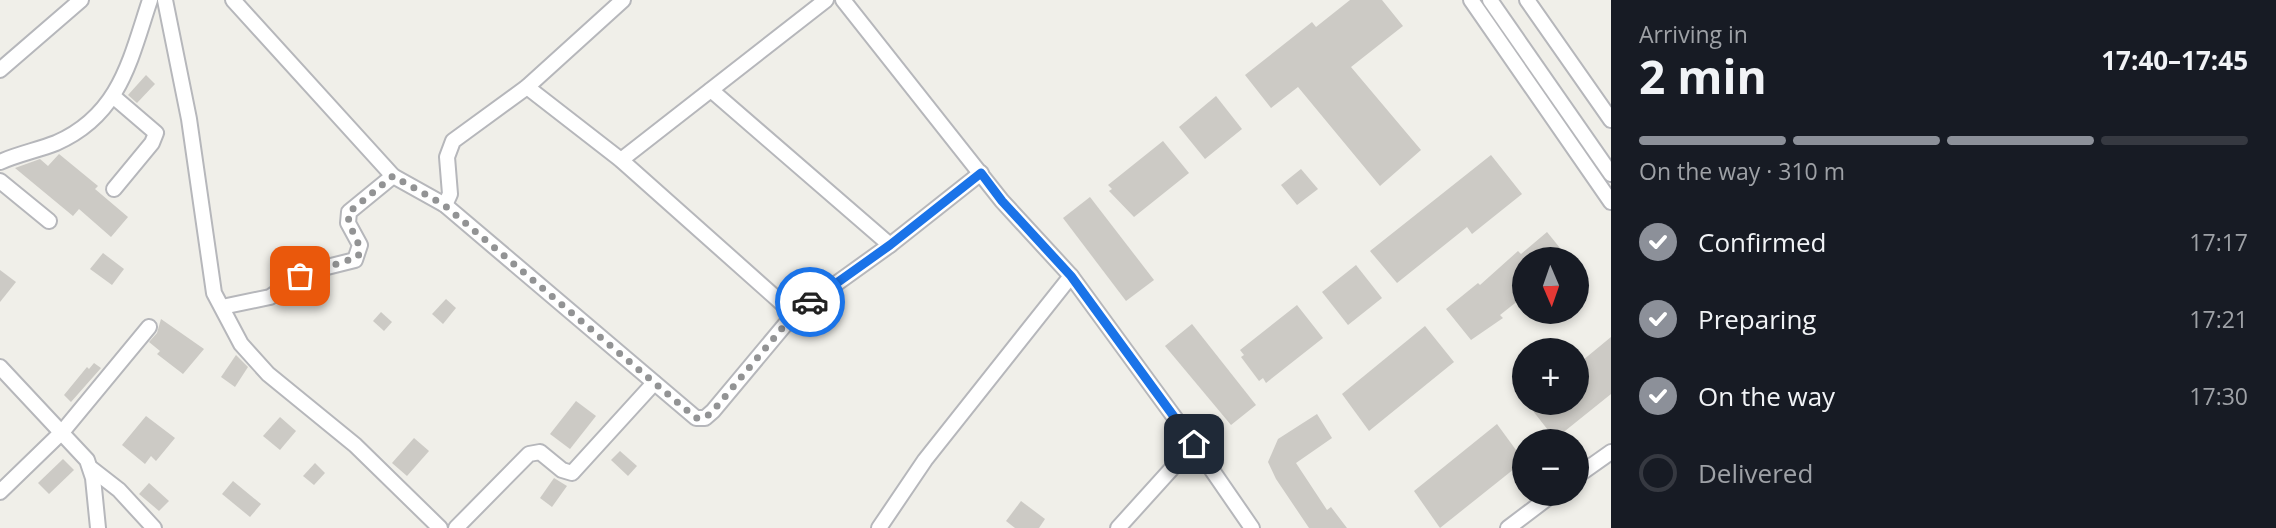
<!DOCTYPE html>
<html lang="en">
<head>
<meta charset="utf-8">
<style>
	:root { --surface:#171b24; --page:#242831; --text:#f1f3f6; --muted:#9ea1a6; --line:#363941; --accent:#8c9099 }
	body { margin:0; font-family:"Open Sans",sans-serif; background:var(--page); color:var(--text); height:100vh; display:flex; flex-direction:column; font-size:26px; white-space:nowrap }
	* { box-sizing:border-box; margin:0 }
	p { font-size:23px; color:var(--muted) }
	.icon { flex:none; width:38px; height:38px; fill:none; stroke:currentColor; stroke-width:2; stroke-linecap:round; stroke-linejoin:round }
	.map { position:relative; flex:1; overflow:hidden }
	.drawer { display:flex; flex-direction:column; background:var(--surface); width:665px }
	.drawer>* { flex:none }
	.needle { width:46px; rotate:178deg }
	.fabs { position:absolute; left:1512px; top:247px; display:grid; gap:14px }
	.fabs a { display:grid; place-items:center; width:77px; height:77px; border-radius:50%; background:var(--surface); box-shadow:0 4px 10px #0003; font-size:35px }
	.pin { position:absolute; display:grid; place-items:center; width:60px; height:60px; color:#fff; margin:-30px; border-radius:14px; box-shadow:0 4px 10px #0006 }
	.courier { position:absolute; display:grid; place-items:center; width:70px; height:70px; margin:-35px; border:5px solid #1a73e8; border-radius:50%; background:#fff; color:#222; box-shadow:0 2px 9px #0007 }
	.headline em { font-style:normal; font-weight:700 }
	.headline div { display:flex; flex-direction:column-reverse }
	.headline { display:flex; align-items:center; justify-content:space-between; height:119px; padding:0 28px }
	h1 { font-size:46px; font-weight:700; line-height:52px }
	.bar { display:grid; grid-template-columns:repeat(4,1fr); gap:10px 7px; align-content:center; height:84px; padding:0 28px }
	.bar i { height:9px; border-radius:5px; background:var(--line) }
	.bar .on { background:var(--accent) }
	.bar p { grid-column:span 4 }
	ol { padding:0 28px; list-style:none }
	li { display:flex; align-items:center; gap:21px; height:77px }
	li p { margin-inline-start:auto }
	li .icon { padding:7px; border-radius:50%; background:var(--accent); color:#fff; stroke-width:4 }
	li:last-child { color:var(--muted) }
	li i { width:38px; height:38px; border:4px solid var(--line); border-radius:50% }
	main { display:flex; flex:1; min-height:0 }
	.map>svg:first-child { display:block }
	.building { fill:#cccac5 }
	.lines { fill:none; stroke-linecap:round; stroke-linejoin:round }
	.minor-casing { stroke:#b6b7bb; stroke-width:18 }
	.minor { stroke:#fff; stroke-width:14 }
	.done { stroke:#929394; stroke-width:7; stroke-dasharray:0 12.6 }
	.route { stroke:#1a73e8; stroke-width:9 }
</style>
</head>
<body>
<main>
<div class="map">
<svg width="1611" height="528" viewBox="0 0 1611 528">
	<rect width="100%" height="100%" fill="#f0efe9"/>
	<g class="building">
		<path d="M1350,0H1382L1403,26L1351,67L1421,150L1380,186L1298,87L1271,108L1245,75L1312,22L1316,27Z"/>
		<path d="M146,75L155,84L137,103L128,95Z"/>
		<path d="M1216,96L1242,129L1205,159L1179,127Z"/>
		<path d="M1163,141L1189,173L1134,217L1109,191L1112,189L1108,185Z"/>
		<path d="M59,154L98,186L95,189L128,217L111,237L79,209L73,216L15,168L40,159L48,166Z"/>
		<path d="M1491,155L1522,194L1472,234L1467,227L1397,283L1370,251Z"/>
		<path d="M1301,169L1318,189L1297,205L1281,185Z"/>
		<path d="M1090,197L1154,280L1126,301L1063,218Z"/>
		<path d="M1547,232L1569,259H1524V296L1500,315L1503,318L1471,340L1446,309L1478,283L1480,285L1518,251L1521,254Z"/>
		<path d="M103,253L124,269L112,285L90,269Z"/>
		<path d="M1356,265L1382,298L1348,325L1322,292Z"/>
		<path d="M0,270L16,282L0,302Z"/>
		<path d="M446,299L456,308L443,324L432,314Z"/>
		<path d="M1297,305L1323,338L1266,383L1263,378L1259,381L1241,357L1244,355L1240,350Z"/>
		<path d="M381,312L392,322L384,331L373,321Z"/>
		<path d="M161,319L204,349L183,374L157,354L160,351L149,342L157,333Z"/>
		<path d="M1192,324L1256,405L1231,425L1165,346Z"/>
		<path d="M1425,326L1454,362L1369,431L1342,394Z"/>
		<path d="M1611,337V394L1555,439L1526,402H1577V365Z"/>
		<path d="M236,355L248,367L235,387L221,377Z"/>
		<path d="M94,363L101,368L71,402L64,395L87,367L89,369Z"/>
		<path d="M576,401L596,416L570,449L550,434Z"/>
		<path d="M1317,414L1332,438L1296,463L1327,510L1331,507L1347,528H1309L1276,479L1268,462L1278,439Z"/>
		<path d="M146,416L175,438L156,461L151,456L145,464L122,445Z"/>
		<path d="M280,417L296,431L280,450L263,436Z"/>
		<path d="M1497,424L1524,461L1440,528L1414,491Z"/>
		<path d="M414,438L429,451L407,476L392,463Z"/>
		<path d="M620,451L637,466L628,476L611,460Z"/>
		<path d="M63,459L74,470L49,494L38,483Z"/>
		<path d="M315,463L325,473L314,485L303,476Z"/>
		<path d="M554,478L567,486L552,507L540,498Z"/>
		<path d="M233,481L261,504L250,517L222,494Z"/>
		<path d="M149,483L169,501L159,511L139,494Z"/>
		<path d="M1021,501L1045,519L1039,528H1015L1006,521Z"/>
	</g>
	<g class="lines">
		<defs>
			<g id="minor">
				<path d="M165,0L189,119L214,293L241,344L268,374L355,445L440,528"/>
				<path d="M233,0L393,176L445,205L696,418H705L713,411L794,314L890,245L981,173"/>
				<path d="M843,0L1002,201L1071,276L925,460L879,528"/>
				<path d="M1471,0L1611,202"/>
				<path d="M1490,0L1611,174"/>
				<path d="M1527,0L1611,120"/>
				<path d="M0,70L81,0"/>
				<path d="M527,87L621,160L794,314"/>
				<path d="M711,90L890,245"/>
				<path d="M114,97L156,133L152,143L114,189"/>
				<path d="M621,160L826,0"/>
				<path d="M0,162C18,154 38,150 56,143C120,115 130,60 150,0"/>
				<path d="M0,181L49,221"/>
				<path d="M445,205L450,194L447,157L453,141L527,87L623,0"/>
				<path d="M1071,276L1194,444"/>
				<path d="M222,307L270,297L307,272L355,260L360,245L348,223L349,212L393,176"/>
				<path d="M0,367L87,460L93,478L98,528"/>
				<path d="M92,469L119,490L154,528"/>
				<path d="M1577,476L1611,452"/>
				<path d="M0,492L63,431L149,327"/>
				<path d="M456,528L529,454L540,452L562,470L572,473L654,383"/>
				<path d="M1118,528L1194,444L1252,528"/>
				<path d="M1508,528L1553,494"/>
			</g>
		</defs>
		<use href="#minor" class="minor-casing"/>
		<use href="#minor" class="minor"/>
	</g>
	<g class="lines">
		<path class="done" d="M300,276L358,257C364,240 345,229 349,212L393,176L444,205L696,418H705L713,411L794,314L810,302"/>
		<path class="route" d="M810,302L890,245L981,173L1002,201L1071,276L1194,444"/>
	</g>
</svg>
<div class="fabs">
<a><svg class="needle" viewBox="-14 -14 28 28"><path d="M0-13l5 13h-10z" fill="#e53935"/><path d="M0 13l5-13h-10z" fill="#9ea1a6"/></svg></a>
<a>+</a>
<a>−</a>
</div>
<div class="pin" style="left:300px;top:276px;background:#ea580c"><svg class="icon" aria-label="bag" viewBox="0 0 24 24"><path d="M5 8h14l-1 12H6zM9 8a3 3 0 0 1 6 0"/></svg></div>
<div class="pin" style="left:1194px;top:444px;background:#1f2937"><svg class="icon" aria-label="home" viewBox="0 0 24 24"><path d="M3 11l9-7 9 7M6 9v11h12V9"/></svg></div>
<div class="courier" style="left:810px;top:302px"><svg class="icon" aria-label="car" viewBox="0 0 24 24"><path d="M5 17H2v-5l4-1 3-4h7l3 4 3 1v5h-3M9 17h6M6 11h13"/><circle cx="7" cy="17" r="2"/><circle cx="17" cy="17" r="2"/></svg></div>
</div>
<section class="drawer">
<div class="headline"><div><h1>2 min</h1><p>Arriving in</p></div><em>17:40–17:45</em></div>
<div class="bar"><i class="on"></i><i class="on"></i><i class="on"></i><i></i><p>On the way · 310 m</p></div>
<ol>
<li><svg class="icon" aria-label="check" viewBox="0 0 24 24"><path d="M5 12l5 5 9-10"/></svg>Confirmed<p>17:17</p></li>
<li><svg class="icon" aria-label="check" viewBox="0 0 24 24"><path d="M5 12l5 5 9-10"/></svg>Preparing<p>17:21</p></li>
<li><svg class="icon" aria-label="check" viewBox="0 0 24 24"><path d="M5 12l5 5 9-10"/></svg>On the way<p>17:30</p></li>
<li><i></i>Delivered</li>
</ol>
</section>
</main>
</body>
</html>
